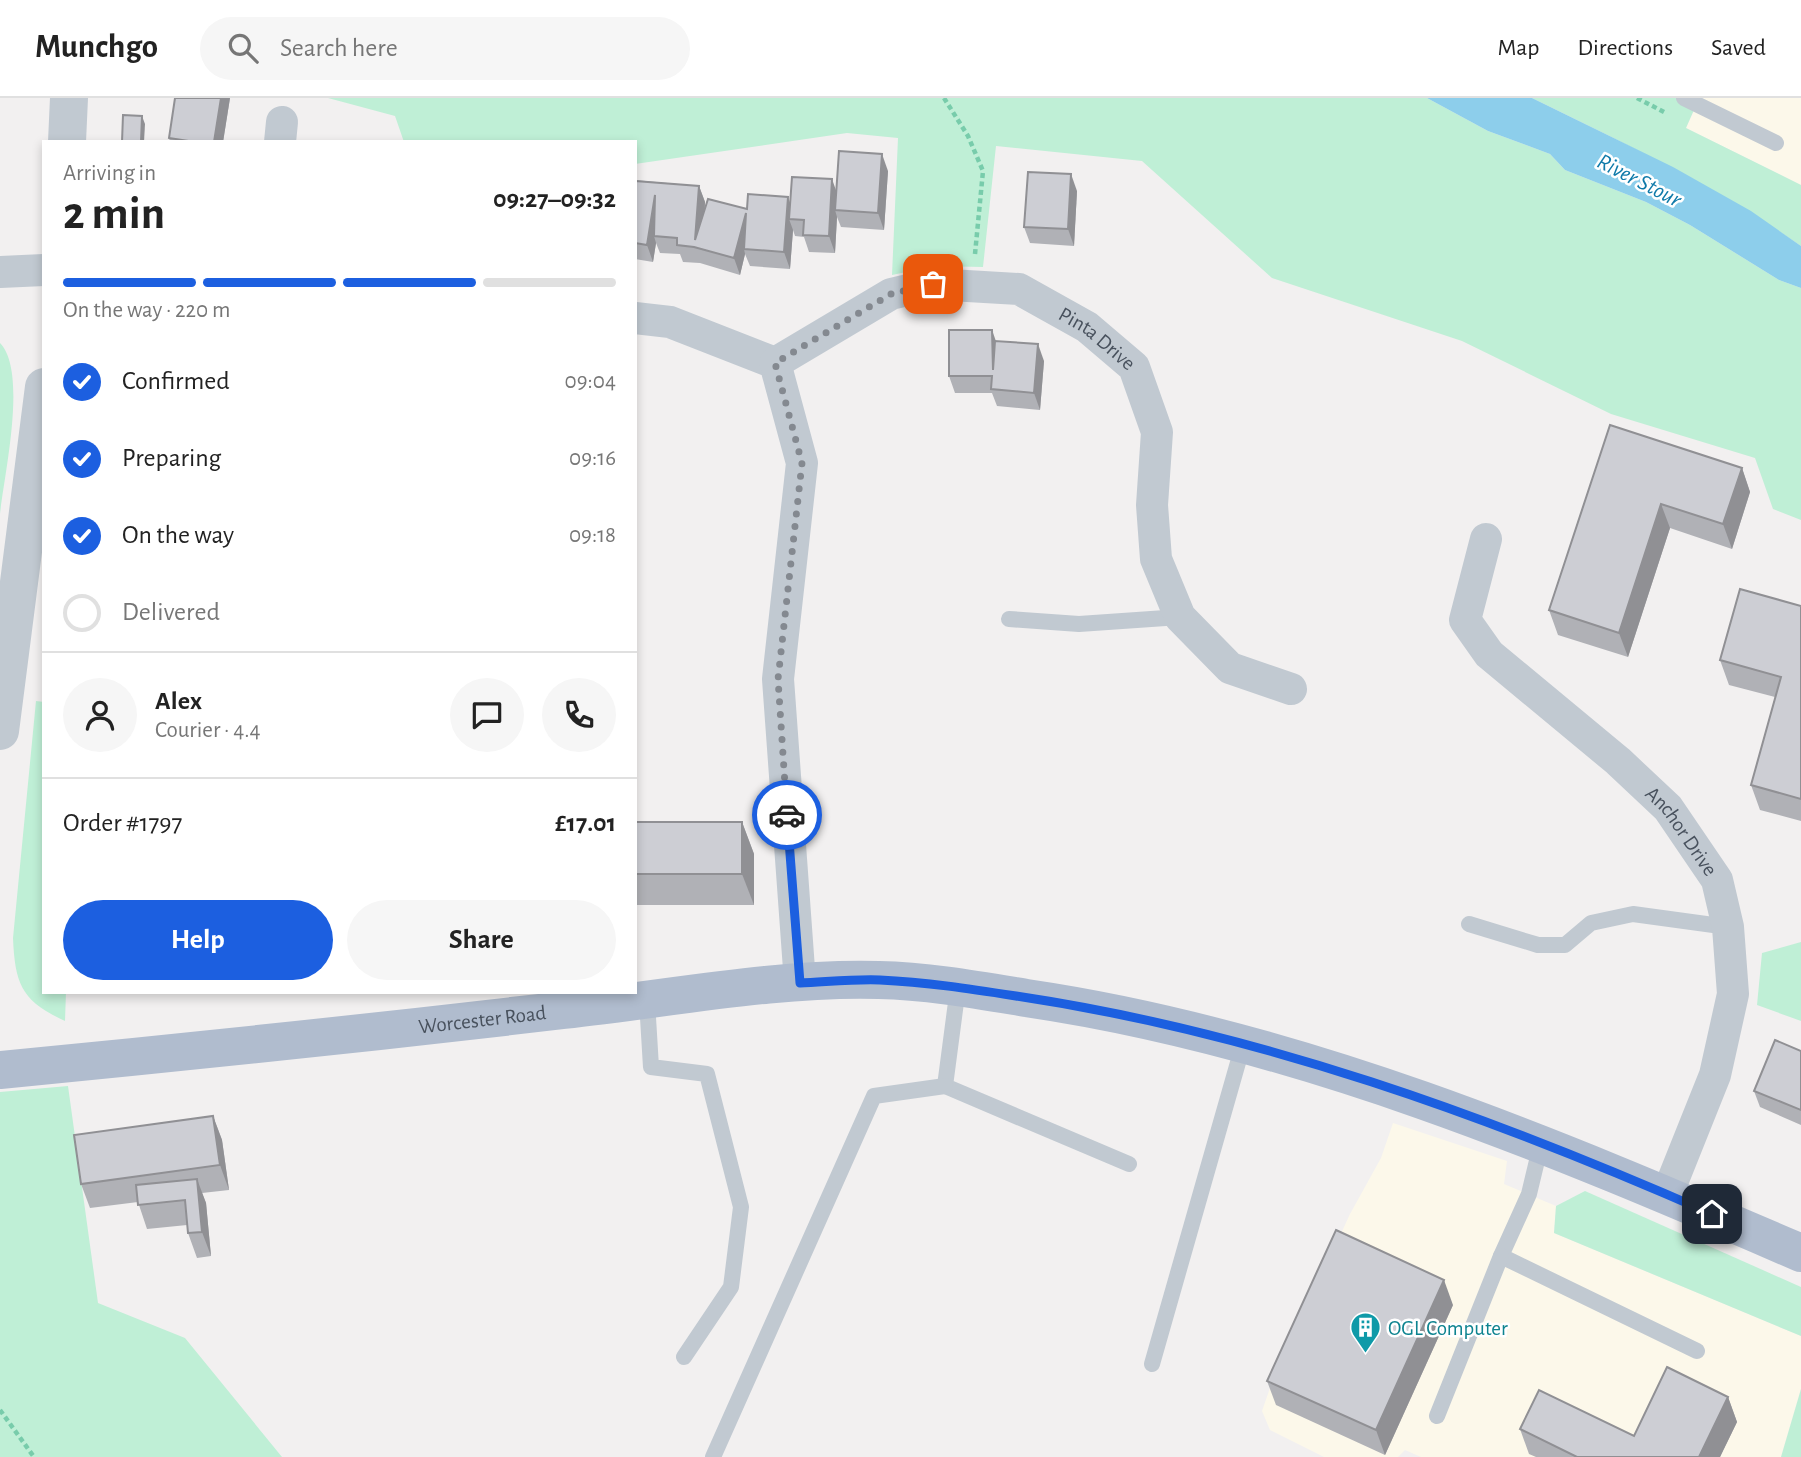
<!DOCTYPE html>
<html lang="en">
<head>
<meta charset="utf-8">
<style>
	:root { --surface:#fff; --page:#f6f6f6; --text:#222; --muted:#767676; --line:#e0e0e0; --accent:#1c5fe0 }
	body { margin:0; font-family:"Alegreya Sans",sans-serif; background:var(--page); color:var(--text); height:100vh; display:flex; flex-direction:column; font-size:26px; white-space:nowrap }
	* { box-sizing:border-box; margin:0 }
	p { font-size:23px; color:var(--muted) }
	.icon { flex:none; width:38px; height:38px; fill:none; stroke:currentColor; stroke-width:2; stroke-linecap:round; stroke-linejoin:round }
	.map { position:relative; flex:1; overflow:hidden }
	.panel { position:absolute; left:42px; top:42px; width:595px; height:854px; display:flex; flex-direction:column; background:var(--surface); border-radius:0px; box-shadow:0 4px 10px #0003 }
	.panel>* { flex:none }
	.pin { position:absolute; display:grid; place-items:center; width:60px; height:60px; color:#fff; margin:-30px; border-radius:14px; box-shadow:0 4px 10px #0006 }
	.courier { position:absolute; display:grid; place-items:center; width:70px; height:70px; margin:-35px; border:5px solid #1c5fe0; border-radius:50%; background:#fff; color:#222; box-shadow:0 2px 9px #0007 }
	.head em { font-style:normal; font-weight:700 }
	.head div { display:flex; flex-direction:column-reverse }
	.head { display:flex; align-items:center; justify-content:space-between; height:119px; padding:0 21px }
	h1 { font-size:46px; font-weight:700; line-height:52px }
	.bar { display:grid; grid-template-columns:repeat(4,1fr); gap:10px 7px; align-content:center; height:84px; padding:0 21px }
	.bar i { height:9px; border-radius:5px; background:var(--line) }
	.bar .on { background:var(--accent) }
	.bar p { grid-column:span 4 }
	.line { display:flex; align-items:center; gap:18px; padding:0 21px; border-top:2px solid var(--line) }
	.line div { flex:1 }
	.round { display:grid; place-items:center; flex:none; width:74px; height:74px; border-radius:37px; background:var(--page) }
	ol { padding:0 21px; list-style:none }
	li { display:flex; align-items:center; gap:21px; height:77px }
	li p { margin-inline-start:auto }
	li .icon { padding:7px; border-radius:50%; background:var(--accent); color:#fff; stroke-width:4 }
	li:last-child { color:var(--muted) }
	li i { width:38px; height:38px; border:4px solid var(--line); border-radius:50% }
	.action { display:flex; gap:14px; margin-top:auto; padding:14px 21px }
	.action a { flex:1; height:80px; border-radius:42px; background:var(--accent); color:#fff; font-size:28px; font-weight:700; line-height:80px; text-align:center }
	.action a+a { background:var(--page); color:var(--text) }
	header { display:flex; align-items:center; gap:42px; box-sizing:border-box; height:98px; padding:0 35px; background:var(--surface); border-bottom:2px solid var(--line) }
	header strong { font-size:33px }
	nav { display:flex; gap:38px; margin-inline-start:auto; font-size:24px }
	.search { width:490px; height:63px; background:var(--page); display:flex; align-items:center; gap:18px; box-sizing:border-box; padding:0 24px; border-radius:38px; color:var(--muted); font-size:26px }
	.map>svg:first-child { display:block }
	.commercial { fill:#fcf8ea }
	.green { fill:#bfefd6 }
	.water { fill:#8dceeb }
	.lines { fill:none; stroke-linecap:round; stroke-linejoin:round }
	.path { stroke:#78ccab; stroke-width:4.5; stroke-dasharray:5 3.5; stroke-linecap:butt }
	.service { stroke:#c1c9d1; stroke-width:16 }
	.minor { stroke:#c1c9d1; stroke-width:32 }
	.tertiary { stroke:#c1c9d1; stroke-width:38 }
	.primary { stroke:#b0bcce; stroke-width:38 }
	.wall { fill:#b0b1b6 }
	.shaded-wall { fill:#909094 }
	.building { fill:#cdced4; stroke:#909094; stroke-width:2 }
	.done { stroke:#848990; stroke-width:7; stroke-dasharray:0 12.6 }
	.route { stroke:#1c5fe0; stroke-width:9 }
	.labels { text-anchor:middle; dominant-baseline:central; stroke-width:5; stroke-linejoin:round; paint-order:stroke }
	.street-label { font-size:21px; fill:#48515d; stroke:#fff }
	.culture-label { font-size:21px; fill:#0d838f; stroke:#fff; text-anchor:start }
	.water-label { font-size:23px; font-style:italic; fill:#0f7aa9; stroke:#fff }
</style>
</head>
<body>
<header>
<strong>Munchgo</strong>
<div class="search"><svg class="icon" aria-label="search" viewBox="0 0 24 24"><circle cx="10" cy="10" r="6"/><path d="M15 15l6 6"/></svg>Search here</div>
<nav><a>Map</a><a>Directions</a><a>Saved</a></nav>
</header>
<div class="map">
<svg width="1801" height="1359" viewBox="0 0 1801 1359">
	<rect width="100%" height="100%" fill="#f2f0f0"/>
	<g class="commercial">
		<path d="M1700,0H1801V87L1686,30Z"/>
		<path d="M1393,1025L1507,1063L1504,1086L1556,1108L1554,1135L1801,1238V1291L1781,1359H1421L1405,1352L1398,1359H1324L1270,1332L1262,1313L1270,1290L1350,1116L1381,1060Z"/>
	</g>
	<g class="green">
		<path d="M328,0H1427L1488,33L1550,56L1565,72L1646,104L1690,127L1779,182L1801,190V422L1773,411L1755,360L1611,316L1462,243L1272,180L1142,63L996,48L983,169L935,168L892,177L898,40L847,35L635,66V44H404L395,18Z"/>
		<path d="M1532,0H1684L1697,5L1686,30L1801,87V148C1716,89 1624,45 1532,0Z"/>
		<path d="M0,245C28,274 4,377 0,416Z"/>
		<path d="M36,603L44,604V894H66L65,923C22,903 15,887 13,840Z"/>
		<path d="M1801,844V923L1757,907L1762,855Z"/>
		<path d="M68,988L98,1205L185,1240L282,1359H0V994Z"/>
		<path d="M1585,1093L1801,1189V1238L1554,1135L1556,1108Z"/>
		<path d="M1801,1291V1359H1781Z"/>
	</g>
	<path class="water" d="M1427,0H1532L1673,69L1751,113L1801,148V190L1779,182L1690,127L1646,104L1565,72L1550,56L1488,33Z"/>
	<g class="lines">
		<g class="path">
			<path d="M944,0L968,38L983,73L975,156"/>
			<path d="M1637,0L1664,14"/>
			<path d="M0,1312L34,1359"/>
		</g>
		<g class="service">
			<path d="M1684,0L1776,45"/>
			<path d="M1009,521L1079,526L1180,519"/>
			<path d="M1469,826L1538,847H1565L1591,825L1633,816L1728,829"/>
			<path d="M958,889L945,988L1129,1066"/>
			<path d="M647,903L651,969L707,976L741,1109L731,1189L684,1259"/>
			<path d="M1541,1046L1529,1096L1501,1158L1697,1253"/>
			<path d="M1152,1266L1243,947"/>
			<path d="M1437,1318L1501,1158"/>
			<path d="M713,1359L874,998L945,988"/>
		</g>
		<g class="minor">
			<path d="M280,44L282,24"/>
			<path d="M0,174L44,172"/>
			<path d="M635,220L670,224L775,265L802,365L778,581L800,885"/>
			<path id="s1" d="M775,265L891,196L933,186L1019,191L1087,229L1134,269L1157,334L1152,407L1156,461L1180,519L1230,570L1291,591"/>
			<path id="s2" d="M1486,441L1465,522L1489,556L1618,663L1668,710L1717,782L1728,829L1733,896L1715,977L1667,1097"/>
		</g>
		<g class="tertiary">
			<path d="M67,44L69,0"/>
			<path d="M0,633L44,289"/>
		</g>
		<path class="primary" id="s3" d="M0,972C188,954 376,934 564,912C667,901 776,879 879,882C928,883 978,892 1026,900C1298,940 1551,1047 1801,1155"/>
	</g>
	<g class="wall">
		<path d="M175,0H230L223,44H170L169,40Z"/>
		<path d="M888,73L884,132L841,129L837,119L835,155L809,154L804,139L795,138L793,132L790,171L750,168L745,156L740,177L700,165L683,164L680,156L660,155L656,145L653,164L635,161V82L699,88L705,104V110L747,111L790,105L836,92Z"/>
		<path d="M1077,93L1074,148L1030,145L1024,129Z"/>
		<path d="M996,243L1044,263L1040,312L997,308L992,295H955L949,278Z"/>
		<path d="M1610,327L1742,370L1750,394L1732,451L1670,430L1628,559L1558,537L1549,512Z"/>
		<path d="M1801,508V723L1760,712L1751,687L1775,599L1729,587L1720,562Z"/>
		<path d="M635,724H742L754,756V807H635Z"/>
		<path d="M1801,953V1027L1760,1009L1754,993Z"/>
		<path d="M213,1018L222,1042L229,1092L202,1095L206,1105L211,1158L197,1160L188,1135L187,1127L147,1131L138,1104L90,1110L81,1086Z"/>
		<path d="M1453,1207L1385,1357L1276,1307L1267,1283Z"/>
		<path d="M1728,1299L1737,1324L1720,1359H1536L1529,1356L1520,1331L1634,1338Z"/>
	</g>
	<g class="shaded-wall">
		<path d="M221,0H230L223,44H214Z"/>
		<path d="M142,18L145,26L144,44H141Z"/>
		<path d="M882,56L888,73L884,132L878,115Z"/>
		<path d="M1071,76L1077,93L1074,148L1068,131Z"/>
		<path d="M832,81L838,98L835,112L837,119L835,155L829,138Z"/>
		<path d="M699,88L705,104L702,151L695,142Z"/>
		<path d="M655,97L654,138L656,145L653,164L647,147Z"/>
		<path d="M788,99L794,116L789,121L793,132L790,171L784,154Z"/>
		<path d="M746,115L744,151L745,156L740,177L734,160Z"/>
		<path d="M992,232L998,249L993,272Z"/>
		<path d="M1038,246L1044,263L1040,312L1034,295Z"/>
		<path d="M1742,370L1750,394L1732,451L1723,426Z"/>
		<path d="M1661,406L1670,430L1628,559L1619,535Z"/>
		<path d="M742,724L754,756V807L742,776Z"/>
		<path d="M213,1018L222,1042L229,1092L220,1067Z"/>
		<path d="M197,1081L206,1105L211,1158L202,1134Z"/>
		<path d="M1444,1182L1453,1207L1385,1357L1376,1332Z"/>
		<path d="M1728,1299L1737,1324L1720,1359H1699Z"/>
	</g>
	<g class="building">
		<path d="M175,0H221L214,44H195L169,40Z"/>
		<path d="M123,17L142,18L141,44H122Z"/>
		<path d="M839,53L882,56L878,115L835,112Z"/>
		<path d="M1028,74L1071,76L1068,131L1024,129Z"/>
		<path d="M792,79L832,81L829,138L803,137L804,122L789,121Z"/>
		<path d="M635,83L699,88L695,142L708,101L747,111L748,96L788,99L784,154L744,151L746,115L734,160L694,149L677,147V140L654,138L655,97L647,147L635,145Z"/>
		<path d="M949,232H992L993,272L995,243L1038,246L1034,295L991,291L992,278H949Z"/>
		<path d="M1610,327L1742,370L1723,426L1661,406L1619,535L1549,512Z"/>
		<path d="M1740,491L1801,508V701L1751,687L1781,579L1720,562Z"/>
		<rect x="635" y="724" width="107" height="52"/>
		<path d="M1775,942L1801,953V1012L1754,993Z"/>
		<path d="M213,1018L220,1067L81,1086L74,1037Z"/>
		<path d="M197,1081L202,1134L188,1135L185,1102L138,1107L136,1087Z"/>
		<path d="M1336,1132L1444,1182L1376,1332L1267,1283Z"/>
		<path d="M1667,1269L1728,1299L1699,1359H1577L1520,1331L1539,1292L1634,1338Z"/>
	</g>
	<g class="lines">
		<path class="done" d="M787,717L778,581L802,365L775,265L891,196L933,186"/>
		<path class="route" d="M787,717L800,885C826,884 853,881 880,882C926,884 971,891 1016,898C1258,934 1489,1018 1712,1116"/>
	</g>
	<defs>
		<symbol id="building-pin" viewBox="-11 -11 22 30"><path d="M0 17L-7.5 6A9.5 9.5 0 1 1 7.5 6Z" fill="#0f9aa8" stroke="#fff"/><path d="M-4-6H4V6H1V3H-1V6H-4ZM-2.5-4.3h1.7v1.8h-1.7ZM.8-4.3h1.7v1.8H.8ZM-2.5-1h1.7V.8h-1.7ZM.8-1h1.7V.8H.8Z" fill="#fff"/></symbol>
	</defs>
	<g fill-rule="evenodd">
		<use href="#building-pin" x="1348" y="1212" width="35" height="47"/>
	</g>
	<g class="labels">
		<g class="street-label">
			<text stroke="none"><textPath href="#s1" startOffset="357">Pinta Drive</textPath></text>
			<text stroke="none"><textPath href="#s2" startOffset="388">Anchor Drive</textPath></text>
			<text stroke="none"><textPath href="#s3" startOffset="485">Worcester Road</textPath></text>
		</g>
		<g class="culture-label">
			<text x="1388" y="1230">OGL Computer</text>
		</g>
		<g class="water-label">
			<text transform="translate(1639 83) rotate(27)">River Stour</text>
		</g>
	</g>
</svg>
<div class="pin" style="left:933px;top:186px;background:#ea580c"><svg class="icon" aria-label="bag" viewBox="0 0 24 24"><path d="M5 8h14l-1 12H6zM9 8a3 3 0 0 1 6 0"/></svg></div>
<div class="pin" style="left:1712px;top:1116px;background:#1f2937"><svg class="icon" aria-label="home" viewBox="0 0 24 24"><path d="M3 11l9-7 9 7M6 9v11h12V9"/></svg></div>
<div class="courier" style="left:787px;top:717px"><svg class="icon" aria-label="car" viewBox="0 0 24 24"><path d="M5 17H2v-5l4-1 3-4h7l3 4 3 1v5h-3M9 17h6M6 11h13"/><circle cx="7" cy="17" r="2"/><circle cx="17" cy="17" r="2"/></svg></div>
<section class="panel">
<div class="head"><div><h1>2 min</h1><p>Arriving in</p></div><em>09:27–09:32</em></div>
<div class="bar"><i class="on"></i><i class="on"></i><i class="on"></i><i></i><p>On the way · 220 m</p></div>
<ol>
<li><svg class="icon" aria-label="check" viewBox="0 0 24 24"><path d="M5 12l5 5 9-10"/></svg>Confirmed<p>09:04</p></li>
<li><svg class="icon" aria-label="check" viewBox="0 0 24 24"><path d="M5 12l5 5 9-10"/></svg>Preparing<p>09:16</p></li>
<li><svg class="icon" aria-label="check" viewBox="0 0 24 24"><path d="M5 12l5 5 9-10"/></svg>On the way<p>09:18</p></li>
<li><i></i>Delivered</li>
</ol>
<div class="line" style="height:126px"><a class="round"><svg class="icon" aria-label="person" viewBox="0 0 24 24"><circle cx="12" cy="8" r="4"/><path d="M4 21q1-7 8-7t8 7"/></svg></a><div><b>Alex</b><p>Courier · 4.4</p></div><a class="round"><svg class="icon" aria-label="chat" viewBox="0 0 24 24"><path d="M4 5h16v11H9l-5 4z"/></svg></a><a class="round"><svg class="icon" aria-label="phone" viewBox="0 0 24 24"><path d="M5 4h4l2 5-3 2q2 4 5 5l2-3 5 2v4C11 20 4 13 5 4z"/></svg></a></div>
<div class="line" style="height:91px"><div>Order #1797</div><b>£17.01</b></div>
<div class="action"><a>Help</a><a>Share</a></div>
</section>
</div>
</body>
</html>
